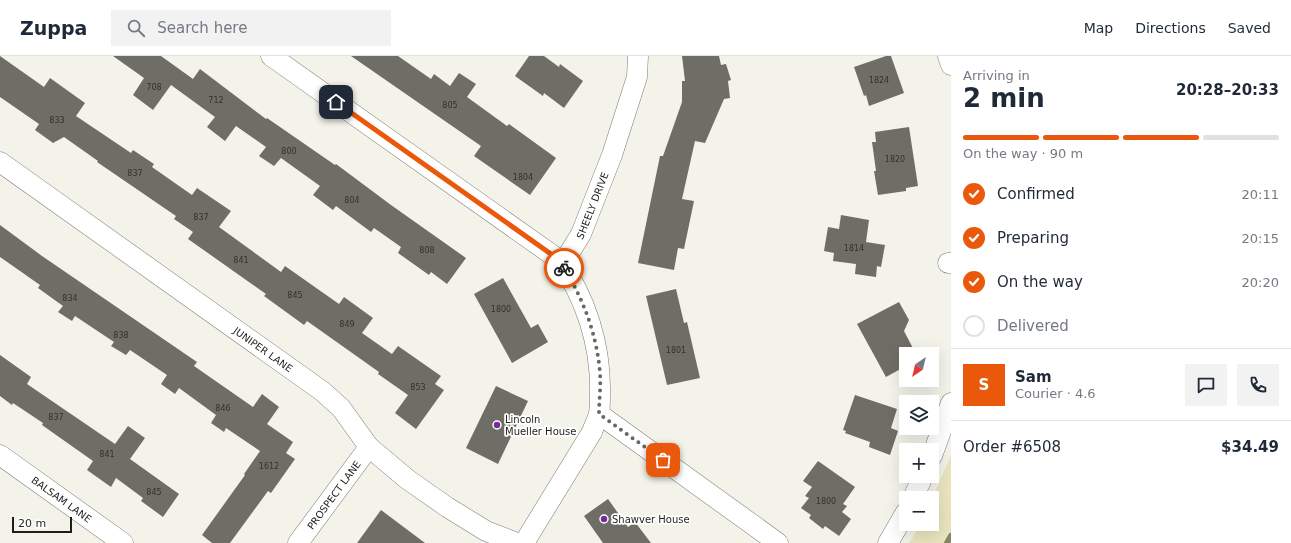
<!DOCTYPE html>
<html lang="en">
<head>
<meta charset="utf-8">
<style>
	:root { --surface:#fff; --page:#f2f2f3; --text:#1f2937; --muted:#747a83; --line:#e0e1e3; --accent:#ea580c }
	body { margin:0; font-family:"DejaVu Sans",sans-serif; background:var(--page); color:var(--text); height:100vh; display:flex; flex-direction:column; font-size:15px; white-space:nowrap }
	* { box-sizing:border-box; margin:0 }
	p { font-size:13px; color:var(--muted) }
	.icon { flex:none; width:22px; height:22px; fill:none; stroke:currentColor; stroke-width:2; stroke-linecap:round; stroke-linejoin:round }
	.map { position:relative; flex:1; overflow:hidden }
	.side { display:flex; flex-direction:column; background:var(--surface); width:340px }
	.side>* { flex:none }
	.needle { width:26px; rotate:215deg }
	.controls { position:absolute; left:899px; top:291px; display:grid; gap:8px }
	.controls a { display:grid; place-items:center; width:40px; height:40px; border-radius:0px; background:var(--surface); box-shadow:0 4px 16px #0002; font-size:20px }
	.scale { position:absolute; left:12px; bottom:10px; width:60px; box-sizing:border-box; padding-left:4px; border:2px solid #1e1e1a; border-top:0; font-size:11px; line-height:14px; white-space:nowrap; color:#1e1e1a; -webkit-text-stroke:3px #fff; paint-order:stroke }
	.pin { position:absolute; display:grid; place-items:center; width:34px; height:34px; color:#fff; margin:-17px; border-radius:8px; box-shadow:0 2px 6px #0006 }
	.courier { position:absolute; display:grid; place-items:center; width:40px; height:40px; margin:-20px; border:3px solid #ea580c; border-radius:50%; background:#fff; color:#222; box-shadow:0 1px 5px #0007 }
	.summary em { font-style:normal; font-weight:700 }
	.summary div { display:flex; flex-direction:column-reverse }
	.summary { display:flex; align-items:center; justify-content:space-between; height:68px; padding:0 12px }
	h1 { font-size:26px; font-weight:700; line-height:30px }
	.bar { display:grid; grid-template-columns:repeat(4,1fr); gap:6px 4px; align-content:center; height:48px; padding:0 12px }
	.bar i { height:5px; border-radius:3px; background:var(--line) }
	.bar .on { background:var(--accent) }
	.bar p { grid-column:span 4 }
	.line { display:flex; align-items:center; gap:10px; padding:0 12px; border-top:1px solid var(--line) }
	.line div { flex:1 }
	.round { display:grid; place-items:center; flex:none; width:42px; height:42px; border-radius:0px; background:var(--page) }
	ol { padding:0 12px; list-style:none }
	li { display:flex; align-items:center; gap:12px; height:44px }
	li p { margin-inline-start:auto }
	li .icon { padding:4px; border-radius:50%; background:var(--accent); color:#fff; stroke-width:4 }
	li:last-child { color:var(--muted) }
	li i { width:22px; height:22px; border:2px solid var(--line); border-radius:50% }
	header { display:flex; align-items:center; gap:24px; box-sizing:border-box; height:56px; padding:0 20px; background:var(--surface); border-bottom:1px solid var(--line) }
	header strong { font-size:19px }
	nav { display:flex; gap:22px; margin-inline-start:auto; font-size:14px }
	.search { width:280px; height:36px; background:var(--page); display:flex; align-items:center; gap:10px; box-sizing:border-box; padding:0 14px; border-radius:0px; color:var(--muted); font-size:15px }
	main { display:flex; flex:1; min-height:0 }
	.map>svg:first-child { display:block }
	.green { fill:#e9e4be }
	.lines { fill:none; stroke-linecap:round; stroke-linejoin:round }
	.stream { stroke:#888466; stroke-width:6 }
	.building { fill:#6f6e66 }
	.minor-casing { stroke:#7c7b73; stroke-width:21 }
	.minor { stroke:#fff; stroke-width:20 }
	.done { stroke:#696963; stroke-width:4; stroke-dasharray:0 7.2 }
	.route { stroke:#ea580c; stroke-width:5 }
	.poi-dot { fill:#782a9b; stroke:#fff; stroke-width:1.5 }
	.labels { text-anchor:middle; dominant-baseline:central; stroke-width:3.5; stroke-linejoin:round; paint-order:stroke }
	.number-label { font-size:8px; fill:#32322d }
	.street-label { font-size:10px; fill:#1e1e1a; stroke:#fff }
	.poi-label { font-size:10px; fill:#1e1e1a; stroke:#fff; text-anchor:start }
</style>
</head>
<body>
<header>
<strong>Zuppa</strong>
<div class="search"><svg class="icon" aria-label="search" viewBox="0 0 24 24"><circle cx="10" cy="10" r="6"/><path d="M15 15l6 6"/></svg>Search here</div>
<nav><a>Map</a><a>Directions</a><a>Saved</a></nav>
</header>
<main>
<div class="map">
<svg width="951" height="487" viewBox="0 0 951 487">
	<rect width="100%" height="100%" fill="#f4f3ea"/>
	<path class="green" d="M951,399V487H909L921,468H932V443Z"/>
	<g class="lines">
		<path class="stream" d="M947,487L951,480"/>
	</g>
	<g class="building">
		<path d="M0,0L44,31L50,22L85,47L76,60L131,97L133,94L154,108L152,111L192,139L197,132L231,155L219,171L281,216L285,210L339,248L344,241L373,262L362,277L392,298L398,290L441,320L435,328L444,334L416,373L395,357L408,339L378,318L379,316L307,265L304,269L264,240L266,238L188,183L193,176L174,163L176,160L97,106L98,105L64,81L53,87L35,74L39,68L0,41Z"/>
		<path d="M113,0H161L193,23L200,13L266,63L267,62L335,109L336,108L391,149L466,202L447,228L431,216L429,219L398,197L401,191L374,172L371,176L336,150L333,154L313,139L320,130L281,102L274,110L259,100L266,91L236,70L225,85L207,71L215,61L171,29L153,54L133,39L144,22Z"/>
		<path d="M351,0H398L431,23L434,18L450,30L459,17L476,28L467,41L507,70L509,68L556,102L530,139L474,100L481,90Z"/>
		<path d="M529,0H544L559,11L560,8L583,25L564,52L544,37L543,40L515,20Z"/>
		<path d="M682,0H719L721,9L726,8L731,24L728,25L730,42L724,43L705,87L695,85L682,143L694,145L684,193L678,192L674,214L638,207L660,100H663L682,46V25H685Z"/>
		<path d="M886,0H891L904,37L869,50L866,39L864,40L854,11Z"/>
		<path d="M909,71L918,130L906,132V135L878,139L874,115H876L872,86H876L875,76Z"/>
		<path d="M841,159L869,164L866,186L885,189L881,211L877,210L876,221L855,218L856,208L833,205L834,197L824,195L828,171L839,173Z"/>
		<path d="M0,169L42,200L197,306L194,310L253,351L262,338L279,351L267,368L293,386L286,397L295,403L271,437L268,435L230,487H212L202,479L245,419L244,418L260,395L226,372L224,376L211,367L216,359L179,332L175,338L161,328L167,319L130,294L126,299L111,290L114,286L75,260L72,265L58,256L63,250L38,232L40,229L0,201Z"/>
		<path d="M503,222L531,272L538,268L548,286L512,307L474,238Z"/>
		<path d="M676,233L684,267L687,266L700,322L667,329L646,240Z"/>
		<path d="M899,246L909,264L904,275L916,298H906V310L886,321L857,268Z"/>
		<path d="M0,299L31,321L27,328L115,388L128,370L145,382L130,403L179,438L163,461L141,445L143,442L116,422L111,431L87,414L93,405L42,369L43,367L13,347L12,349L0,340Z"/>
		<path d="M496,330L528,345L498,408L466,392Z"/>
		<path d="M855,339L897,353L891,372L898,375L890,399L869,391L870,386L845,377L846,375L843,374Z"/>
		<path d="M818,405L855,431L843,448L847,450L842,456L851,463L839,480L825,470L823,473L809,462L811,459L801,452L809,442L805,440L812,431L803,425Z"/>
		<path d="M608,443L628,471L635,466L651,487H603L584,460Z"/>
		<path d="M381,454L425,487H357Z"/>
	</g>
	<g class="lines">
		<defs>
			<g id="minor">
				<path d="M271,0L558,203C586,241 601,290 600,337C600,344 600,352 599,358C597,364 594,370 592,376L524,487"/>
				<path d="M948,0L951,9"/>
				<path id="s1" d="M0,106L322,335L341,352L369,391L407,423L447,451L486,475L517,487"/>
				<path d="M948,207H951"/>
				<path id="s2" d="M562,209L581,178L612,99L637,21L638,0"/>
				<path d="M599,358L778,487"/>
				<path id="s3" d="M0,399L123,487"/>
				<path d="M932,400L951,347"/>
				<path d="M913,442L923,420"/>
				<path id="s4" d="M298,487L369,391"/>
				<path d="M888,487L906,456"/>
			</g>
		</defs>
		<use href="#minor" class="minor-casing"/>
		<use href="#minor" class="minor"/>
	</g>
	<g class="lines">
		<path class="done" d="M564,212C584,244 597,280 600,317C601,331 599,344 599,358L663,404"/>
		<path class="route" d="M336,46L558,203L564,212"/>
	</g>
	<g class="poi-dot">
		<circle cx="497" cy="369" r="4"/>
		<circle cx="604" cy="463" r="4"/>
	</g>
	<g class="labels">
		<g class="number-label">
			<text x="879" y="24">1824</text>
			<text x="154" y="31">708</text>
			<text x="216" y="44">712</text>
			<text x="450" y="49">805</text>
			<text x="57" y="64">833</text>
			<text x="289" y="95">800</text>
			<text x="895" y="103">1820</text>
			<text x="135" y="117">837</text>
			<text x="523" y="121">1804</text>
			<text x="352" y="144">804</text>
			<text x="201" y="161">837</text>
			<text x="854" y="192">1814</text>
			<text x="427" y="194">808</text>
			<text x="241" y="204">841</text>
			<text x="295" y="239">845</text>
			<text x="70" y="242">834</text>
			<text x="501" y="253">1800</text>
			<text x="347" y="268">849</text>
			<text x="121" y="279">838</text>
			<text x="676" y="294">1801</text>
			<text x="418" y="331">853</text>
			<text x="223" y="352">846</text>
			<text x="56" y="361">837</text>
			<text x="107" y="398">841</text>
			<text x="269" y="410">1612</text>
			<text x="154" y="436">845</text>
			<text x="826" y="445">1800</text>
		</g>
		<g class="street-label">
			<text stroke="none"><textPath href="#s2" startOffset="67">SHEELY DRIVE</textPath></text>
			<text stroke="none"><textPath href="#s1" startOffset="323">JUNIPER LANE</textPath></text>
			<text stroke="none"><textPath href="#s4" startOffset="60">PROSPECT LANE</textPath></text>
			<text stroke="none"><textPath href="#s3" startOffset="76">BALSAM LANE</textPath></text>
		</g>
		<g class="poi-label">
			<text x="505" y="363">Lincoln<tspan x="505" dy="12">Mueller House</tspan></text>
			<text x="612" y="463">Shawver House</text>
		</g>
	</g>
</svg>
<div class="controls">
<a><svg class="needle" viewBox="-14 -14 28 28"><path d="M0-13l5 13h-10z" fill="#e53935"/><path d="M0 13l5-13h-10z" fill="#747a83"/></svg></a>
<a><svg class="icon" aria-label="layers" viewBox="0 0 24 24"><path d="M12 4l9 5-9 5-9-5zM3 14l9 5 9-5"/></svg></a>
<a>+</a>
<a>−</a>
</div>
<div class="scale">20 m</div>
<div class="pin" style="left:663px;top:404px;background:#ea580c"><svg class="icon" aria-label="bag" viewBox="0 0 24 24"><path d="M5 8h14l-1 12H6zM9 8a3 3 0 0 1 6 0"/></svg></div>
<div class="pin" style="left:336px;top:46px;background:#1f2937"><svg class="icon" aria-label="home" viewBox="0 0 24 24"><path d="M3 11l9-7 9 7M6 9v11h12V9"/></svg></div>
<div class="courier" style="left:564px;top:212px"><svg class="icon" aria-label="bike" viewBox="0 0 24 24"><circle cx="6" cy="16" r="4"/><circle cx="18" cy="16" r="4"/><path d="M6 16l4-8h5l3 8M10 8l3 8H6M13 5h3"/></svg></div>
</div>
<section class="side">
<div class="summary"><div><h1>2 min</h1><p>Arriving in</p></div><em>20:28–20:33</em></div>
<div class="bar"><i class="on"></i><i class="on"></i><i class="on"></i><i></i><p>On the way · 90 m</p></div>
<ol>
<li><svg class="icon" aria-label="check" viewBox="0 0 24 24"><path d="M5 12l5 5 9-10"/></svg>Confirmed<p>20:11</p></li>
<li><svg class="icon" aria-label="check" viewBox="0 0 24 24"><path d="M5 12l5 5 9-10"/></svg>Preparing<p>20:15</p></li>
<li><svg class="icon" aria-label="check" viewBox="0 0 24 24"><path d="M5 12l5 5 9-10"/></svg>On the way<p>20:20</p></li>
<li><i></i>Delivered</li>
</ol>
<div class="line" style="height:72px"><b class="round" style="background:var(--accent);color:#fff">S</b><div><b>Sam</b><p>Courier · 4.6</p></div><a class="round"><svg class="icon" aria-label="chat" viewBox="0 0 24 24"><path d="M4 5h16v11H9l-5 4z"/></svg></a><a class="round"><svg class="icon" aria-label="phone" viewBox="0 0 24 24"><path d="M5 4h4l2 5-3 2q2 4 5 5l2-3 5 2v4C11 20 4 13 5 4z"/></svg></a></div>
<div class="line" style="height:52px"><div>Order #6508</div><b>$34.49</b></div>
</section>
</main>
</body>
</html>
